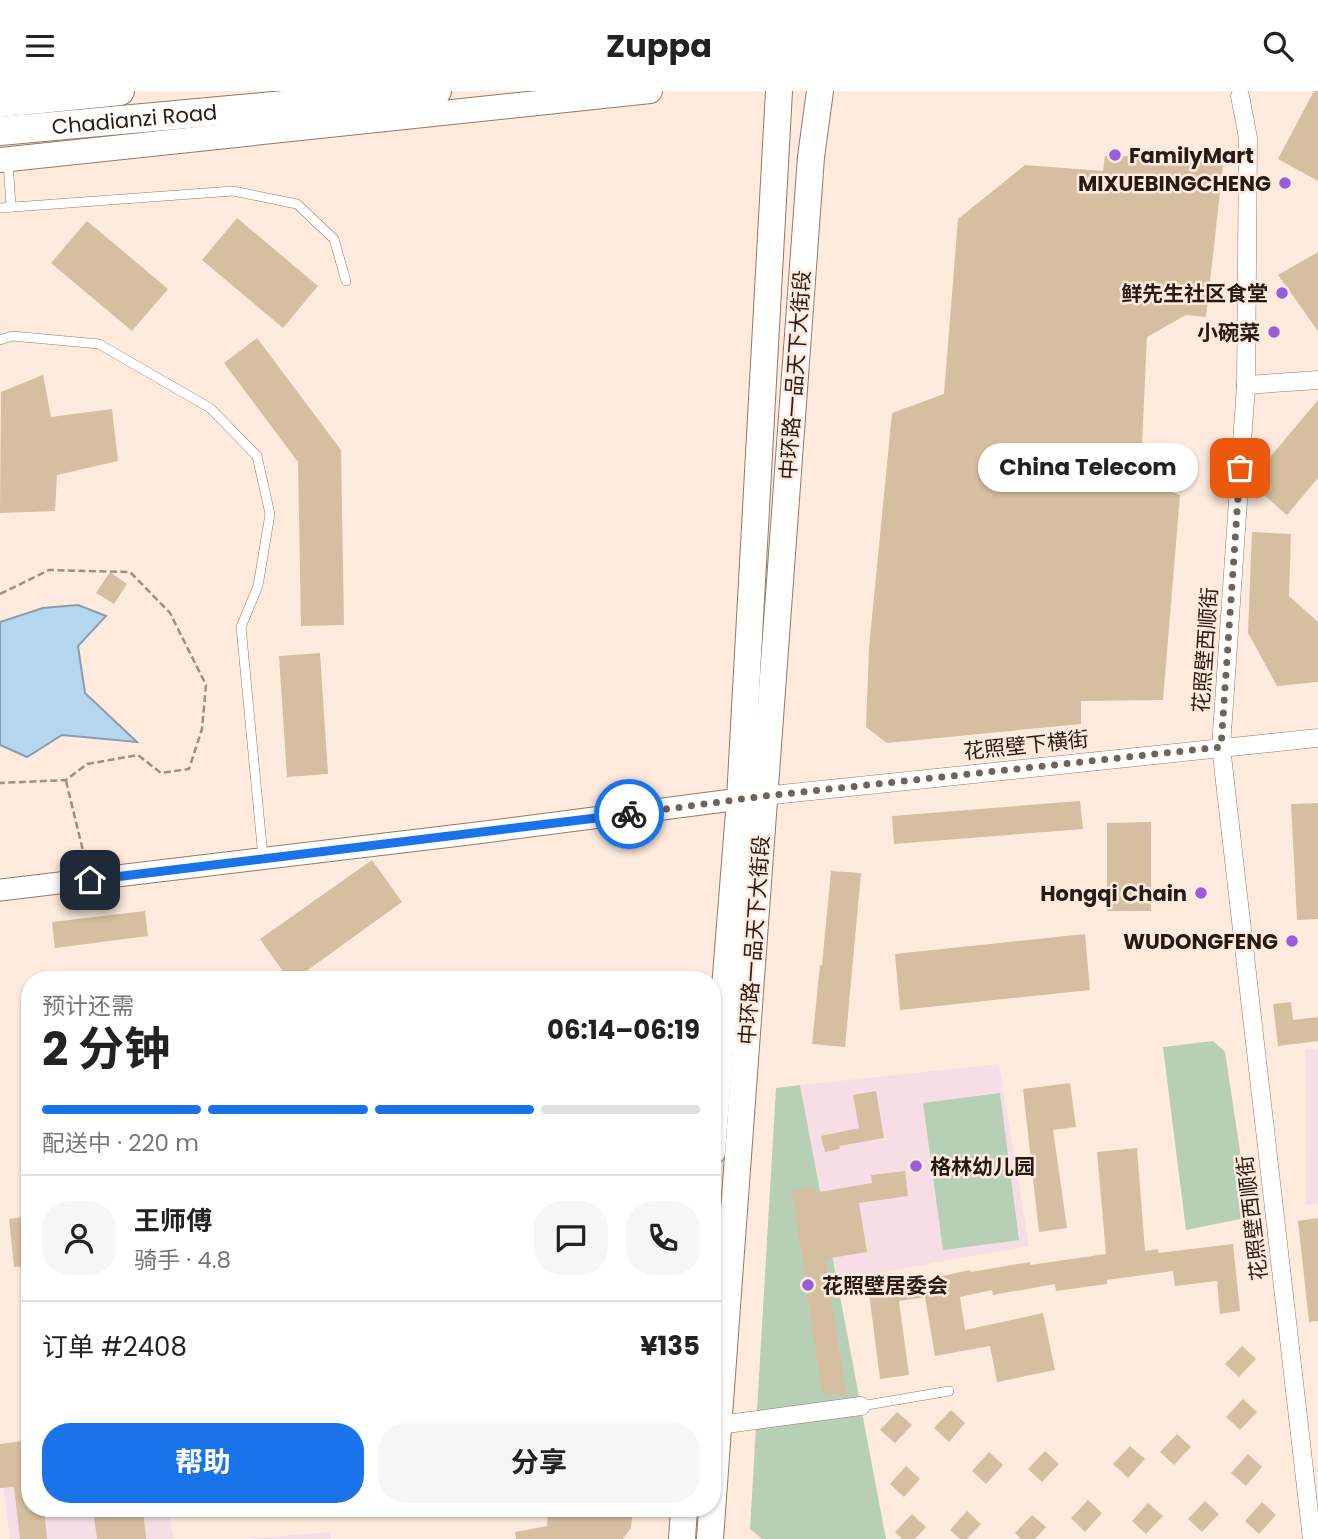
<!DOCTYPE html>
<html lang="zh">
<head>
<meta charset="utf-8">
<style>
	:root { --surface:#fff; --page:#f6f6f6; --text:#222; --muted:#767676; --line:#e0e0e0; --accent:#1a73e8 }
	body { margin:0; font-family:Poppins,"Noto Sans SC",sans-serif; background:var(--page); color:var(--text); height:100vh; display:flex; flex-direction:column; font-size:26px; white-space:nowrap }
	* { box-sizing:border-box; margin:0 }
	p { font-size:23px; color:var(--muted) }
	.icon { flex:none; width:38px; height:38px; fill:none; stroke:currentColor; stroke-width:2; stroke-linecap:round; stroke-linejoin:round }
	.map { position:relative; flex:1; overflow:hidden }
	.panel { position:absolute; left:21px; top:880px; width:700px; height:546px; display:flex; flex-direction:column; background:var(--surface); border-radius:28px; box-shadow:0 2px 5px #0004 }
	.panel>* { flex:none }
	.pin { position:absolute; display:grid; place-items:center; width:60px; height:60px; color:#fff; margin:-30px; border-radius:14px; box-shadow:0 4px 10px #0006 }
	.courier { position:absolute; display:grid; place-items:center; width:70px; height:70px; margin:-35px; border:5px solid #1a73e8; border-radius:50%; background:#fff; color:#222; box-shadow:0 2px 9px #0007 }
	.bubble { position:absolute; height:49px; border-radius:24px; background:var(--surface); box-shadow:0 2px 5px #0004; font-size:23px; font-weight:700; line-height:49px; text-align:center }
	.overview em { font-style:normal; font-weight:700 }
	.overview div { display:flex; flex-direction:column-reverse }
	.overview { display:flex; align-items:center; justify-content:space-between; height:119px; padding:0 21px }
	h1 { font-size:46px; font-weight:700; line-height:52px }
	.bar { display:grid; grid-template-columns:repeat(4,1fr); gap:10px 7px; align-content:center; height:84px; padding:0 21px }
	.bar i { height:9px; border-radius:5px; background:var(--line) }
	.bar .on { background:var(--accent) }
	.bar p { grid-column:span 4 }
	.line { display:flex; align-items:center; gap:18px; padding:0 21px; border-top:2px solid var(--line) }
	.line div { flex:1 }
	.round { display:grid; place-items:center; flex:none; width:74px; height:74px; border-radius:28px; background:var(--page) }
	.cta { display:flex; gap:14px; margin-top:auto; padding:14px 21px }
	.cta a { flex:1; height:80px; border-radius:28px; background:var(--accent); color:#fff; font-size:28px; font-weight:700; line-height:80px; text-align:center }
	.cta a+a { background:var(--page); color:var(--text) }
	header { display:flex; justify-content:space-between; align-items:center; height:91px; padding:0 21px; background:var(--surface); font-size:32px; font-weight:700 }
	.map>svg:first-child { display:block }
	.education { fill:#f7dee6 }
	.green { fill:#b6cfb5 }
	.water { fill:#b4d6ef; stroke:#899ead; stroke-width:2 }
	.building { fill:#d6bfa0 }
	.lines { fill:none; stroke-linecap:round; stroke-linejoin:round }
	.service-casing { stroke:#957864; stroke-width:10 }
	.minor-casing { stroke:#957864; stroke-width:19 }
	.tertiary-casing { stroke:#957864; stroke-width:23 }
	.secondary-casing { stroke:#957864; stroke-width:26 }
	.primary-casing { stroke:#957864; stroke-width:28 }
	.trunk-casing { stroke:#957864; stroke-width:30 }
	.path { stroke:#9d8d82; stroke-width:2.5; stroke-dasharray:7 3.5; stroke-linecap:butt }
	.service { stroke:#fff; stroke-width:9 }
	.minor { stroke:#fff; stroke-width:18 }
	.tertiary { stroke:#fff; stroke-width:21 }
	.secondary { stroke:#fff; stroke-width:24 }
	.primary { stroke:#fff; stroke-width:26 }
	.trunk { stroke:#fff; stroke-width:28 }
	.done { stroke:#726359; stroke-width:7; stroke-dasharray:0 12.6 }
	.route { stroke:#1a73e8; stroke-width:9 }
	.poi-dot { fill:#965ed7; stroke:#ffebde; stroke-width:2.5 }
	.labels { text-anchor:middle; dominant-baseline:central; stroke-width:5; stroke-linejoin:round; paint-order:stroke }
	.street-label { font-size:21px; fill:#261a12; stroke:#ffebde }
	.poi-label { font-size:21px; font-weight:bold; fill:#261a12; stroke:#ffebde; text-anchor:end }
</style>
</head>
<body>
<header><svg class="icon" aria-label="menu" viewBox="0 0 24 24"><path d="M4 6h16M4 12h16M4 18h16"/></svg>Zuppa<svg class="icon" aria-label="search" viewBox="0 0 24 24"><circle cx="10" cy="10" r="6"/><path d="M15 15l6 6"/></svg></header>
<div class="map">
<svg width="1318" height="1448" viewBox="0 0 1318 1448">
	<rect width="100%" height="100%" fill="#ffebde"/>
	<g class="education">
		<path d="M1305,958L1318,959V1113L1306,1114Z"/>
		<path d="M999,973L1029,1155L838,1189L800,994Z"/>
		<path d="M0,1372L30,1418H167L174,1448H10Z"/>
		<path d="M331,1441V1448H245Z"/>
	</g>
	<g class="green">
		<path d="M1213,950L1225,961L1250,1126L1186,1139L1163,956Z"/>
		<path d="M800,994L886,1448H762L750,1438L776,997Z"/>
		<path d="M1000,1002L1019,1149L943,1159L923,1012Z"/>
	</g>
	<path class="water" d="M78,514L106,525L78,555L85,602L137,651L62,644L27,666L0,654V531L43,517Z"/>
	<g class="building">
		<path d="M1314,0H1318V90L1278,68Z"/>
		<path d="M1105,65L1224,66L1206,226L1186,224L1147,246L1141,373L1167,399L1180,404L1163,609L1081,610V633L887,652L866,636L869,557L892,322L944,303L958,128L1025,74L1103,80Z"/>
		<path d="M237,127L318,195L283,237L202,169Z"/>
		<path d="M87,130L168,198L132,240L51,172Z"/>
		<path d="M1318,161V240L1278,184Z"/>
		<path d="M257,247L341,359L344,534L301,535L298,371L224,272Z"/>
		<path d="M43,284L51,326L112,318L118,370L57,384L55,420L0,422L1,301Z"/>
		<path d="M1318,309V387L1287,424L1251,393V389Z"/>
		<path d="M1252,441L1291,443L1289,505L1318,531V591L1277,595L1248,542Z"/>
		<path d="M110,481L127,493L114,513L96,502Z"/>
		<path d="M320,562L328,683L287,686L279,565Z"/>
		<path d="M1080,710L1083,738L894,753L892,725Z"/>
		<path d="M1318,712V828L1297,829L1291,713Z"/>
		<path d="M1151,731V820H1107V732Z"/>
		<path d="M372,769L402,811L294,889H289L260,848Z"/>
		<path d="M831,780L861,782L845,956L812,953L820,874H822Z"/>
		<path d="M145,820L148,845L55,857L52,831Z"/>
		<path d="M1085,843L1090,899L900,919L895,863Z"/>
		<path d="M1291,911L1293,929L1318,926V950L1278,955L1273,913Z"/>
		<path d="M1070,992L1076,1036L1053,1039L1067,1137L1039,1141L1023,998Z"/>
		<path d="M876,1000L884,1047L839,1055L840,1058L825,1061L821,1045L859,1037L853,1004Z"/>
		<path d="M1137,1057L1145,1160L1158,1158V1162L1233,1153L1240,1220L1220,1223L1217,1190L1175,1195L1173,1180L1107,1189V1193L1056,1200L1055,1193L993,1204L992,1199L960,1206L965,1239L1043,1222L1055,1279L997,1291L990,1255L935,1265L925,1206L899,1210L909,1284L880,1288L868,1194L918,1186L919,1190L970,1179L971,1181L1030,1171V1174L1106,1163L1097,1061Z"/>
		<path d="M905,1080L908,1105L859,1112L867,1161L825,1168L846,1304L822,1303L792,1099L814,1097V1102L872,1092L871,1084Z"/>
		<path d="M30,1125V1175L14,1176L9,1128Z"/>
		<path d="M1318,1127V1230L1309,1231L1298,1130Z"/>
		<path d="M1242,1255L1256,1268L1239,1286L1225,1273Z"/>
		<path d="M1243,1308L1257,1321L1240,1339L1226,1326Z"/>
		<path d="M951,1319L965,1332L949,1351L934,1337Z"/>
		<path d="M897,1321L912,1334L895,1352L880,1339Z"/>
		<path d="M1177,1343L1191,1356L1174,1374L1160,1361Z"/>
		<path d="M30,1349V1418H44L47,1448H20L14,1396L0,1397V1353Z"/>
		<path d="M1130,1355L1145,1368L1128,1387L1113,1373Z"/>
		<path d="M1045,1360L1059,1373L1042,1391L1028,1378Z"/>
		<path d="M989,1361L1003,1374L986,1393L972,1380Z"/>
		<path d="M1248,1363L1262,1376L1246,1395L1231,1382Z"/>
		<path d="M906,1375L920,1388L904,1406L890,1393Z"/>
		<path d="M1088,1409L1102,1422L1085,1441L1071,1427Z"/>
		<path d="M1205,1410L1219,1423L1202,1441L1188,1428Z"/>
		<path d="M1262,1411L1276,1424L1259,1443L1245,1430Z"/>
		<path d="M1148,1412L1163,1425L1146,1443L1132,1430Z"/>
		<path d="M93,1418H143L146,1448H97Z"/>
		<path d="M548,1418H633L631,1437L623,1448H516L515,1441L547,1435Z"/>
		<path d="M967,1420L981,1433L967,1448H960L950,1439Z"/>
		<path d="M912,1423L926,1436L915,1448H902L895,1441Z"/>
		<path d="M1032,1424L1046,1436L1035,1448H1021L1015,1442Z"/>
	</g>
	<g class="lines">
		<defs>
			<g id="service">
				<path d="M8,70L11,116"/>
				<path d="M0,117L233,100L297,113L334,148L346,190"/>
				<path d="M0,249L12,245L99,253L210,317L257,365L270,423L258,495L241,536L263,766"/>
				<path d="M861,1315L949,1300"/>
			</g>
			<g id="minor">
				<path d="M1240,5L1248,47L1246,294L1221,656L1312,1448"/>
				<path d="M1246,294L1318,289"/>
				<path d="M754,706L1318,647"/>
				<path d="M719,1334L861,1315"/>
			</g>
			<path id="tertiary" d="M0,799L477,742L740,708"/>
			<path id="secondary" d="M0,69L650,0"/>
			<g id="primary">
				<path d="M712,1061L740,708L779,0"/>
				<path d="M682,1448L684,1418"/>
				<path d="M710,1448L811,66L820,0"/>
			</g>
			<g id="trunk">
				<path d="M0,12L120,0"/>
				<path id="s1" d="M0,40L437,0"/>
			</g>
		</defs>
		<use href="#service" class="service-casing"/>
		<use href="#minor" class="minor-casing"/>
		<use href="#tertiary" class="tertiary-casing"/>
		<use href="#secondary" class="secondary-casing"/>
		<use href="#primary" class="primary-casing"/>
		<use href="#trunk" class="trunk-casing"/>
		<g class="path">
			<path d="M0,503L49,479L130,481L170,522L206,594L202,638L189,678L161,682L138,664L87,673L66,689L0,692"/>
			<path d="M66,690L86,772"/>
		</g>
		<use href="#service" class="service"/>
		<use href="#minor" class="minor"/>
		<use href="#tertiary" class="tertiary"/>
		<use href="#secondary" class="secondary"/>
		<use href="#primary" class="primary"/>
		<use href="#trunk" class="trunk"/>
	</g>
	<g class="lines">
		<path class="done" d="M629,723L765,705L1221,656L1240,377"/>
		<path class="route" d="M90,789L629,723"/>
	</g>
	<g class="poi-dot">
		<circle cx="1115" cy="64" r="7"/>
		<circle cx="1285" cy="92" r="7"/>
		<circle cx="1282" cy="202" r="7"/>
		<circle cx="1274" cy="241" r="7"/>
		<circle cx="1201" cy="802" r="7"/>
		<circle cx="1292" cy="850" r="7"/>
		<circle cx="916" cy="1075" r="7"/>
		<circle cx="808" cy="1194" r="7"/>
	</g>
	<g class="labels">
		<g class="street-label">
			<text stroke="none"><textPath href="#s1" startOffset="135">Chadianzi Road</textPath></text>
			<text transform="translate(795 284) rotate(-86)">中环路一品天下大街段</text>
			<text transform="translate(1205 559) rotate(-86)">花照壁西顺街</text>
			<text transform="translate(1026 654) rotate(-6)">花照壁下横街</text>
			<text transform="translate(754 849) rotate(-86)">中环路一品天下大街段</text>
			<text transform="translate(1252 1127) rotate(-97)">花照壁西顺街</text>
		</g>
		<g class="poi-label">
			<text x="1129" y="64" text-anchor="start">FamilyMart</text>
			<text x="1271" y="92">MIXUEBINGCHENG</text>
			<text x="1268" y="202">鲜先生社区食堂</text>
			<text x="1260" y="241">小碗菜</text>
			<text x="1187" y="802">Hongqi Chain</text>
			<text x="1278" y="850">WUDONGFENG</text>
			<text x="930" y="1075" text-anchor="start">格林幼儿园</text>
			<text x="822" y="1194" text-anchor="start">花照壁居委会</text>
		</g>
	</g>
</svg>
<div class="pin" style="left:1240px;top:377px;background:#ea580c"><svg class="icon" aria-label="bag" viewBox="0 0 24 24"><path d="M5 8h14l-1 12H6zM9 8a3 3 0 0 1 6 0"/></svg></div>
<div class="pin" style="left:90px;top:789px;background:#1f2937"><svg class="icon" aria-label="home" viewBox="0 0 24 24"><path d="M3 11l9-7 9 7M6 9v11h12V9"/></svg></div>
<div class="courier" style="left:629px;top:723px"><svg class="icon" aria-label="bike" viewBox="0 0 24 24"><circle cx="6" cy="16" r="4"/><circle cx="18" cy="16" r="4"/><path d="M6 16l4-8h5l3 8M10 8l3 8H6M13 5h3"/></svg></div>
<div class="bubble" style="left:978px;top:352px;width:220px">China Telecom</div>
<section class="panel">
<div class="overview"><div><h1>2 分钟</h1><p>预计还需</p></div><em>06:14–06:19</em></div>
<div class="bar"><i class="on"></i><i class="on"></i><i class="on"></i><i></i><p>配送中 · 220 m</p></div>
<div class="line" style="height:126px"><a class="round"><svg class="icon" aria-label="person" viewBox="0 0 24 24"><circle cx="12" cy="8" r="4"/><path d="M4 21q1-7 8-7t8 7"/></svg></a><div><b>王师傅</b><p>骑手 · 4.8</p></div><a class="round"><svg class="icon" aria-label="chat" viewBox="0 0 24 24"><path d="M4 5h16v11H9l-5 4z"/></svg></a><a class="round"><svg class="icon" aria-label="phone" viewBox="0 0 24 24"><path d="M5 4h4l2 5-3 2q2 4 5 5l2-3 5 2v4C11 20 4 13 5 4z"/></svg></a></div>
<div class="line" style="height:91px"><div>订单 #2408</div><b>¥135</b></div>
<div class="cta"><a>帮助</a><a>分享</a></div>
</section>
</div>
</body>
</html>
